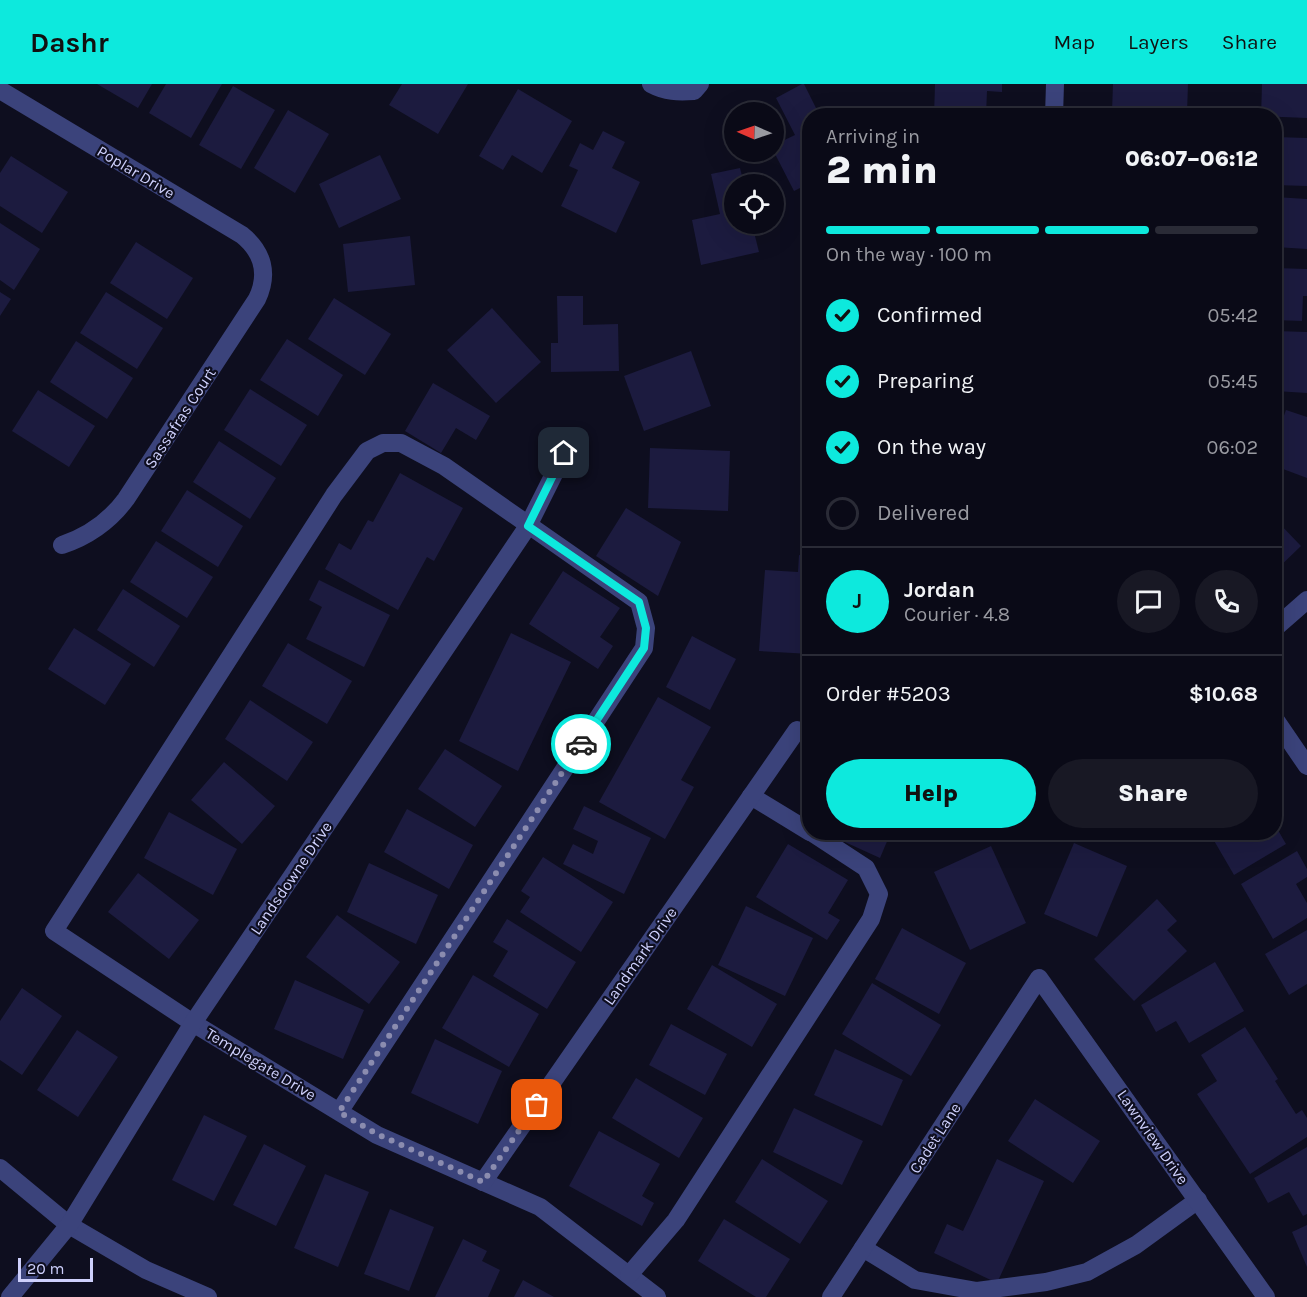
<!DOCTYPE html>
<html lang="en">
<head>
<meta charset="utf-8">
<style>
	:root { --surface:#0a0a17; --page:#181824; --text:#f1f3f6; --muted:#999aa1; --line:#2a2b36; --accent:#0de9dd }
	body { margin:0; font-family:Karla,sans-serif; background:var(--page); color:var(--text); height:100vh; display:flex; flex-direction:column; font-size:22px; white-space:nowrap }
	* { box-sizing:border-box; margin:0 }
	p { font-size:20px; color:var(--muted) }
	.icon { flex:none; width:33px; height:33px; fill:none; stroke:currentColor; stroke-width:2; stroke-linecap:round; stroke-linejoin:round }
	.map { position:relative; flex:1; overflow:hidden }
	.side { position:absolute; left:802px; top:24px; width:480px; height:732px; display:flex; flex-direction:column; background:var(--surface); border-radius:24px; box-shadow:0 6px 24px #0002,0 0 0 2px var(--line) }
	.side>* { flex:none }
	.needle { width:39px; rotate:272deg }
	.buttons { position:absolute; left:724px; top:18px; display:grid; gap:12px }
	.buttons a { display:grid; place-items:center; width:60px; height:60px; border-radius:50%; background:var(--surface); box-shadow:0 6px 24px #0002,0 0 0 2px var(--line); font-size:30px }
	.scale { position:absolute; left:18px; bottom:15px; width:75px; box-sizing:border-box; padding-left:6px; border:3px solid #ced0fc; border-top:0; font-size:16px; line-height:21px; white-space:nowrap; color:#ced0fc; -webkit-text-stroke:4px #0e0e1f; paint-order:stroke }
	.pin { position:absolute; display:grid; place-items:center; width:51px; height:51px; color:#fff; margin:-26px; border-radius:12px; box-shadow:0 3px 9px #0006 }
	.courier { position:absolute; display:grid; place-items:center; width:60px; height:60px; margin:-30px; border:4px solid #0de9dd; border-radius:50%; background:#fff; color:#222; box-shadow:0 2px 8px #0007 }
	.headline em { font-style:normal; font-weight:800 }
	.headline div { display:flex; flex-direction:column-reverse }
	.headline { display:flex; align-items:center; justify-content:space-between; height:102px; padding:0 24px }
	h1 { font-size:39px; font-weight:800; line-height:45px }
	.bar { display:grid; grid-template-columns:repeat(4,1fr); gap:9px 6px; align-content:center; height:72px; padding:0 24px }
	.bar i { height:8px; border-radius:4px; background:var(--line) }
	.bar .selected { background:var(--accent) }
	.bar p { grid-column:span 4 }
	.line { display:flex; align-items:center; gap:15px; padding:0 24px; border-top:2px solid var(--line) }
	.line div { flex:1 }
	.round { display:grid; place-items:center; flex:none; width:63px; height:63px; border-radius:32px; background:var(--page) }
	ol { padding:0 24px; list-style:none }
	li { display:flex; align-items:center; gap:18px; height:66px }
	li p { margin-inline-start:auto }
	li .icon { padding:6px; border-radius:50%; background:var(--accent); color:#111; stroke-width:4 }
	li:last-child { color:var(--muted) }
	li i { width:33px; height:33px; border:3px solid var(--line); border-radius:50% }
	.action { display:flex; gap:12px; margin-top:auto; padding:12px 24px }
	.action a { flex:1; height:69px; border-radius:36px; background:var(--accent); color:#111; font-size:24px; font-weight:800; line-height:69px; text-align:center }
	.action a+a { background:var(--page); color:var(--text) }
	header { display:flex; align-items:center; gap:36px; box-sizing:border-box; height:84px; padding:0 30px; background:var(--accent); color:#111 }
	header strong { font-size:28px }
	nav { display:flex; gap:33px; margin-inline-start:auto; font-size:21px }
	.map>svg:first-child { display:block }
	.building { fill:#1c1b3f }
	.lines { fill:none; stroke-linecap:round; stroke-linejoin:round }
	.minor { stroke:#3b437b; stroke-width:18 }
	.done { stroke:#8b8caf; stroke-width:6; stroke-dasharray:0 10.8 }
	.route { stroke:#0de9dd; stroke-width:8 }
	.labels { text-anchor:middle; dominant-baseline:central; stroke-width:4.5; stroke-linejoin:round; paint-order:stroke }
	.street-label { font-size:16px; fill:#ced0fc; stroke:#0e0e1f }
</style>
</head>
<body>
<header>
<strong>Dashr</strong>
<nav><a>Map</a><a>Layers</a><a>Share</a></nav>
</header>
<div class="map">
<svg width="1307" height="1213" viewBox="0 0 1307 1213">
	<rect width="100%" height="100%" fill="#0e0e1f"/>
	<g class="building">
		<path d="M97,0H152L138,24Z"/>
		<path d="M166,0H222L191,54L149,29Z"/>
		<path d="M402,0H468L438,50L389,21Z"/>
		<path d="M802,0H804L820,32H810V99L794,107L774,68V61L795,51L776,14Z"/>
		<path d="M935,0H1002V8L987,7L986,32H934Z"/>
		<path d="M1113,0H1188L1187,30L1112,27Z"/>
		<path d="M1262,0H1307V34L1261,32Z"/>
		<path d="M233,2L275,26L241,85L199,61Z"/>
		<path d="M518,5L572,37L542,89L512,71L503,86L479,72Z"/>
		<path d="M288,26L329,50L295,109L254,84Z"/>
		<path d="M603,47L625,58L612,84L640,98L616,149L561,122L578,86L569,82L580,59L593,66Z"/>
		<path d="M1275,53L1307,54V102L1275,101Z"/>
		<path d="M380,71L401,115L339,144L319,100Z"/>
		<path d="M11,72L68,108L42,149L0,122V89Z"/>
		<path d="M740,84L744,100H735V140H752L759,168L701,181L692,136L720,130L711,90Z"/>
		<path d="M1275,113L1307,115V165L1275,163Z"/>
		<path d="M0,139L40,165L14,206L0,196Z"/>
		<path d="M410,152L415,201L348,208L343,160Z"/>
		<path d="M136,158L193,194L167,235L110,199Z"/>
		<path d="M1275,184L1307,185V212H1303L1302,237L1275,236Z"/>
		<path d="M0,208L11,215L0,232Z"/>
		<path d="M106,208L163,244L137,285L80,249Z"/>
		<path d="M557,212H583V241L618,240L619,287L551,288V259H558Z"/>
		<path d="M334,214L391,250L365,291L308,255Z"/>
		<path d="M492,224L541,278L496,319L447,266Z"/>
		<path d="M1275,247L1307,248V309L1275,307Z"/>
		<path d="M287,255L343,291L318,332L260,296Z"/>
		<path d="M76,257L133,294L107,335L50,298Z"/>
		<path d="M691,267L711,322L644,347L624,292Z"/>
		<path d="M433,299L490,332L476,356L456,344L441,369L405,347Z"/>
		<path d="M250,305L307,341L281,382L224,346Z"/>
		<path d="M38,306L95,342L69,383L12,347Z"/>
		<path d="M1286,326L1307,333V394L1275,382V356Z"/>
		<path d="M219,357L276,394L250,435L193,398Z"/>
		<path d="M650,364L730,367L728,427L648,424Z"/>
		<path d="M400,389L463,424L434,477L427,473L398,526L325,485L339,459L351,466L368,436L373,438Z"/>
		<path d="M187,406L243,442L218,483L161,447Z"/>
		<path d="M626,424L681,458L658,512L596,472Z"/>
		<path d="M1275,435L1301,462L1275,487Z"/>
		<path d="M156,457L213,493L187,534L130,498Z"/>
		<path d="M799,471L810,472V570L759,567L765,486L798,488Z"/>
		<path d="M563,487L620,524L600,553L613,562L598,585L529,540Z"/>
		<path d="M319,496L390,531L364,583L306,555L322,523L309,516Z"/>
		<path d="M123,505L180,542L154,583L97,546Z"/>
		<path d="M74,544L131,580L105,621L48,585Z"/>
		<path d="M511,549L571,578L518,687L459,657Z"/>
		<path d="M692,552L736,575L710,626L666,603Z"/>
		<path d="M288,559L352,597L327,640L262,602Z"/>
		<path d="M658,613L711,643L681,696L694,703L665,755L599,718Z"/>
		<path d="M250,616L313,658L287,697L225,655Z"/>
		<path d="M445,665L502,702L475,743L418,705Z"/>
		<path d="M224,678L275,722L242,760L191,716Z"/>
		<path d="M584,722L651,754L624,810L563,780L573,760L593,770L598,757L573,745Z"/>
		<path d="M407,725L473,761L449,805L384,768Z"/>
		<path d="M169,728L237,765L213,811L144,774Z"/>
		<path d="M1275,741L1286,760L1234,791L1209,748H1275Z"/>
		<path d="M838,748H891L880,774L836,754Z"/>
		<path d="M1074,759L1127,782L1097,853L1044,830Z"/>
		<path d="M788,760L848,796L828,829L840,836L827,856L756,813Z"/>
		<path d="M991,762L1026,839L970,866L934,788Z"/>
		<path d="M1297,767L1307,785V793L1296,800L1307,819V834L1273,855L1241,800Z"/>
		<path d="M543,773L613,818L581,868L520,828L530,813L521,807Z"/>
		<path d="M369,779L438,811L416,860L347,828Z"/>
		<path d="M138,789L199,836L169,875L108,828Z"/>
		<path d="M1157,815L1177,837L1167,846L1187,867L1134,917L1094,875Z"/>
		<path d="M746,822L813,854L785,912L718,881Z"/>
		<path d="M337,831L400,878L369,920L306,873Z"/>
		<path d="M507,835L576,878L547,925L493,892L508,867L493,858Z"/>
		<path d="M902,844L966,879L939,930L875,895Z"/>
		<path d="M1307,846V900L1289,911L1265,870Z"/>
		<path d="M1215,878L1244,927L1189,959L1176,937L1156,948L1141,921Z"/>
		<path d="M712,881L777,920L752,963L687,925Z"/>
		<path d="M473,891L539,930L509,983L442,944Z"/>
		<path d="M295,896L364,926L343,975L274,945Z"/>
		<path d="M872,899L941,941L911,992L842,950Z"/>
		<path d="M22,904L62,932L22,991L0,976V937Z"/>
		<path d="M671,940L727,970L705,1011L649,981Z"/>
		<path d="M1245,943L1278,995L1275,997L1296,1030L1302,1026L1307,1034V1053L1250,1090L1197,1010L1217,997L1201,971Z"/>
		<path d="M77,946L118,973L78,1033L37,1006Z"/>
		<path d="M435,955L502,987L478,1040L411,1009Z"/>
		<path d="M835,965L903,996L882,1042L814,1011Z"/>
		<path d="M636,994L703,1034L679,1074L612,1034Z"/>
		<path d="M1035,1015L1100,1057L1073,1099L1008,1057Z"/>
		<path d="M794,1024L863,1057L842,1101L773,1068Z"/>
		<path d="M204,1031L247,1052L214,1117L172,1096Z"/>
		<path d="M599,1047L660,1080L642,1112L654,1119L642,1142L569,1102Z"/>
		<path d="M264,1060L306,1082L276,1142L233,1121Z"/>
		<path d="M1307,1063V1130L1303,1132L1289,1108L1268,1119L1254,1094Z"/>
		<path d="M762,1075L828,1117L800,1160L735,1118Z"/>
		<path d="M997,1075L1044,1097L997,1199L934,1169L947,1140L963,1147Z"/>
		<path d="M325,1090L369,1108L338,1183L294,1164Z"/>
		<path d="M390,1125L434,1143L409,1207L364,1190Z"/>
		<path d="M724,1135L790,1175L766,1213H756L698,1177Z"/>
		<path d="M1307,1141V1183L1292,1148Z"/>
		<path d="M463,1155L487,1167L482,1177L500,1186L488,1213H435Z"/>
		<path d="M523,1196L554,1213H514Z"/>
	</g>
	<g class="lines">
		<g class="minor">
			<path d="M651,0C666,8 678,8 694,7L700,0"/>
			<path d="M0,6L242,151C263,168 269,190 257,215L126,415C109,438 89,452 62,461"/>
			<path d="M1054,32L1055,0"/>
			<path d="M1275,544L1307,516"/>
			<path d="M1275,635L1307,682"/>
			<path d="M751,712L810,748"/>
			<path d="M339,1028L644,564L646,544L639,518L444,382L401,359H383L367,367L334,411L54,847L193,939L377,1051L540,1123L657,1213"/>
			<path d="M0,1084L69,1141L146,1186L208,1213"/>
			<path d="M483,1098L797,646"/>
			<path d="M863,1164L915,1196L977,1207L1046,1198L1087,1188L1136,1161L1198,1116"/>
			<path d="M629,1191L676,1136L871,835L879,810L866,784L811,748"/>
			<path d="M10,1213L69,1141L193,939L528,442L564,370"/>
			<path d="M831,1213L1039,894L1266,1213"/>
		</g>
	</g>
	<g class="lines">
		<path class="done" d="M537,1021L483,1098L377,1050L339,1028L581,660"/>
		<path class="route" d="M564,369L528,442L639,518L646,544L644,564L581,660"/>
	</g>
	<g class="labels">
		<g class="street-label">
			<text transform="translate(136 88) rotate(31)">Poplar Drive</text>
			<text transform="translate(180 334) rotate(-57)">Sassafras Court</text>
			<text transform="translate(291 794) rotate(-56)">Landsdowne Drive</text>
			<text transform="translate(640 872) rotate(-55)">Landmark Drive</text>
			<text transform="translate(261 980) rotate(31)">Templegate Drive</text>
			<text transform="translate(1153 1053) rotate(55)">Lawnview Drive</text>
			<text transform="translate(935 1054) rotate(-57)">Cadet Lane</text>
		</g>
	</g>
</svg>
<div class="buttons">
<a><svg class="needle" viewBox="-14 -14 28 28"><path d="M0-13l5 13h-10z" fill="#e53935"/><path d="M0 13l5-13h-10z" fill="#999aa1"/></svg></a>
<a><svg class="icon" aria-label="locate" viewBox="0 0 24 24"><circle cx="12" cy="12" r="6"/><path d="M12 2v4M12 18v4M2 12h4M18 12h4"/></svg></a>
</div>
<div class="scale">20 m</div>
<div class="pin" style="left:537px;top:1021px;background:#ea580c"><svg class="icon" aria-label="bag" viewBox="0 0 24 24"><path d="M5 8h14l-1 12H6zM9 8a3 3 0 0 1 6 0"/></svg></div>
<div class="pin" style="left:564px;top:369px;background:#1f2937"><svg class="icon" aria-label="home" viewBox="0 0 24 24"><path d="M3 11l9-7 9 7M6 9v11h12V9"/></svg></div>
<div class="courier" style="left:581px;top:660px"><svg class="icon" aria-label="car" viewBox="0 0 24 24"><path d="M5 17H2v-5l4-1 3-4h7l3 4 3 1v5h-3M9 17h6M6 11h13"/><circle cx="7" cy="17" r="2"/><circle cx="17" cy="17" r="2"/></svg></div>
<section class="side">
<div class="headline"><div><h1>2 min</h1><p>Arriving in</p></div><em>06:07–06:12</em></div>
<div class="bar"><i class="selected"></i><i class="selected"></i><i class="selected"></i><i></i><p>On the way · 100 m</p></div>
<ol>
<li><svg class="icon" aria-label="check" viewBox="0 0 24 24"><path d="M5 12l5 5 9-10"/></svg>Confirmed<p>05:42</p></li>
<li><svg class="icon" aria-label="check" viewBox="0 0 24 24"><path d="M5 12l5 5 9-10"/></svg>Preparing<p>05:45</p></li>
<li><svg class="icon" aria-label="check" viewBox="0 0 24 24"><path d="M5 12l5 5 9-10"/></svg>On the way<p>06:02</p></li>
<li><i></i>Delivered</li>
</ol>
<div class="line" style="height:108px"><b class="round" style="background:var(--accent);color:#111">J</b><div><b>Jordan</b><p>Courier · 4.8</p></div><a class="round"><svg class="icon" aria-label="chat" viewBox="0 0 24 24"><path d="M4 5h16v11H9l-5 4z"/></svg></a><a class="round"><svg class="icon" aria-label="phone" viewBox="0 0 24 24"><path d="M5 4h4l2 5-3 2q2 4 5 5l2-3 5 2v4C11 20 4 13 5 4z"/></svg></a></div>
<div class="line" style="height:78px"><div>Order #5203</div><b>$10.68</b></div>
<div class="action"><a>Help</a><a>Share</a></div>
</section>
</div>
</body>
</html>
